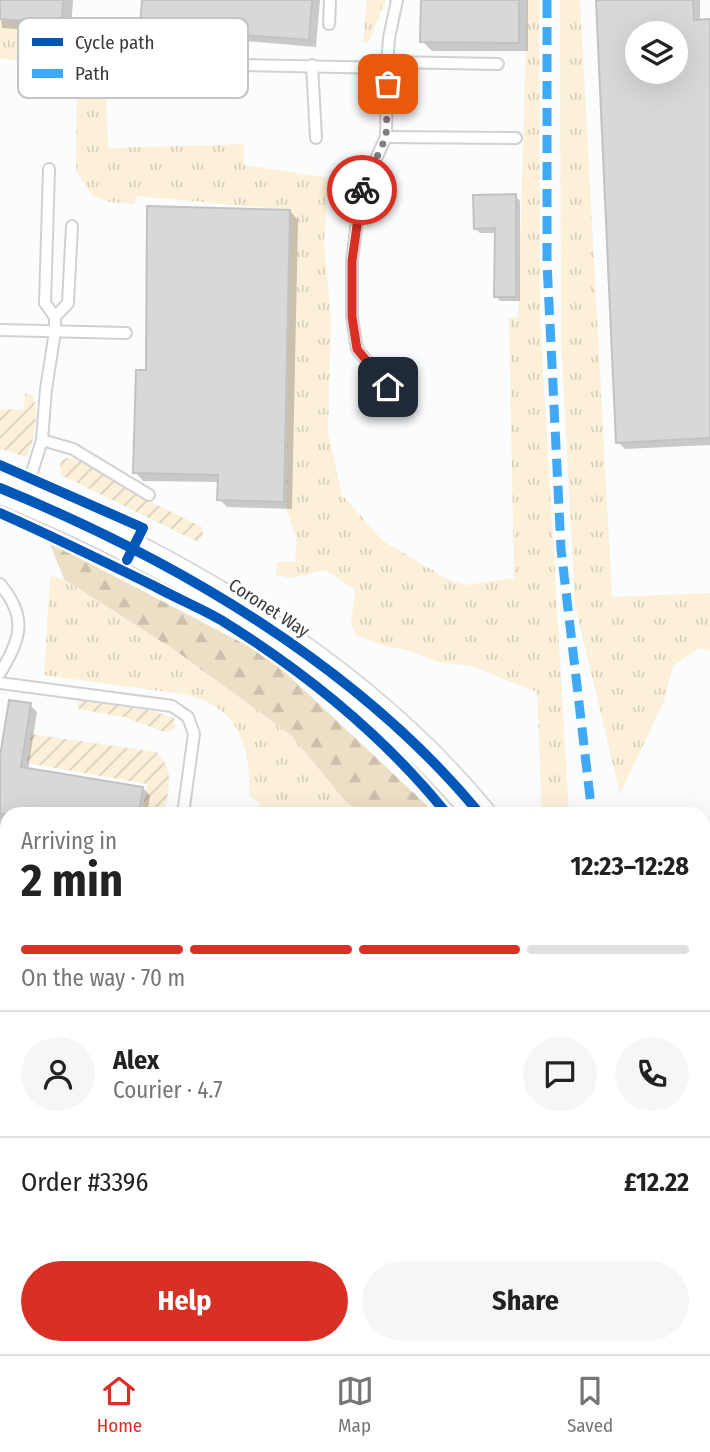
<!DOCTYPE html>
<html lang="en">
<head>
<meta charset="utf-8">
<style>
	:root { --surface:#fff; --page:#f6f6f6; --text:#222; --muted:#767676; --line:#e0e0e0; --accent:#d93025 }
	body { margin:0; font-family:"Fira Sans Condensed",sans-serif; background:var(--page); color:var(--text); height:100vh; display:flex; flex-direction:column; font-size:26px; white-space:nowrap }
	* { box-sizing:border-box; margin:0 }
	p { font-size:23px; color:var(--muted) }
	.icon { flex:none; width:38px; height:38px; fill:none; stroke:currentColor; stroke-width:2; stroke-linecap:round; stroke-linejoin:round }
	.map { position:relative; flex:1; overflow:hidden }
	.panel { position:absolute; left:0px; top:807px; width:710px; height:548px; display:flex; flex-direction:column; background:var(--surface); border-radius:21px 21px 0 0; box-shadow:0 7px 28px #0002 }
	.panel>* { flex:none }
	.buttons { position:absolute; left:625px; top:21px; display:grid; gap:14px }
	.buttons a { display:grid; place-items:center; width:63px; height:63px; border-radius:50%; background:var(--surface); box-shadow:0 7px 28px #0002; font-size:35px }
	.pin { position:absolute; display:grid; place-items:center; width:60px; height:60px; color:#fff; margin:-30px; border-radius:14px; box-shadow:0 4px 10px #0006 }
	.courier { position:absolute; display:grid; place-items:center; width:70px; height:70px; margin:-35px; border:5px solid #d93025; border-radius:50%; background:#fff; color:#222; box-shadow:0 2px 9px #0007 }
	.headline em { font-style:normal; font-weight:700 }
	.headline div { display:flex; flex-direction:column-reverse }
	.headline { display:flex; align-items:center; justify-content:space-between; height:119px; padding:0 21px }
	h1 { font-size:46px; font-weight:700; line-height:52px }
	.bar { display:grid; grid-template-columns:repeat(4,1fr); gap:10px 7px; align-content:center; height:84px; padding:0 21px }
	.bar i { height:9px; border-radius:5px; background:var(--line) }
	.bar .current { background:var(--accent) }
	.bar p { grid-column:span 4 }
	.line { display:flex; align-items:center; gap:18px; padding:0 21px; border-top:2px solid var(--line) }
	.line div { flex:1 }
	.round { display:grid; place-items:center; flex:none; width:74px; height:74px; border-radius:37px; background:var(--page) }
	.button { display:flex; gap:14px; margin-top:auto; padding:14px 21px }
	.button a { flex:1; height:80px; border-radius:42px; background:var(--accent); color:#fff; font-size:28px; font-weight:700; line-height:80px; text-align:center }
	.button a+a { background:var(--page); color:var(--text) }
	.dock { display:flex; justify-content:space-around; align-items:center; height:98px; border-top:2px solid var(--line); background:var(--surface); font-size:19px; color:var(--muted) }
	.dock a { display:grid; justify-items:center; gap:4px }
	.dock .current { color:var(--accent) }
	.map>svg:first-child { display:block }
	.grass { fill:url(#grass-tufts) }
	.forest { fill:url(#forest-firs) }
	.garden { fill:url(#garden-furrows) }
	.water { fill:url(#water-ripples) }
	.shadow { fill:#0003; fill-rule:evenodd }
	.building { fill:#d7d9d9; stroke:#c1c2c3; stroke-width:2; fill-rule:evenodd }
	.lines { fill:none; stroke-linecap:round; stroke-linejoin:round }
	.lane-casing { stroke:#d0d1d2; stroke-width:14 }
	.secondary-casing { stroke:#d0d1d2; stroke-width:33 }
	.lane { stroke:#feffff; stroke-width:10 }
	.secondary { stroke:#feffff; stroke-width:30 }
	.quiet { stroke:#3fa9f5; stroke-width:9; stroke-dasharray:18 9; stroke-linecap:butt }
	.cycleway-casing { stroke:#fff; stroke-width:15 }
	.cycleway { stroke:#0057b8; stroke-width:10 }
	.done { stroke:#7d7f80; stroke-width:7; stroke-dasharray:0 12.6 }
	.route { stroke:#d93025; stroke-width:9 }
	.labels { text-anchor:middle; dominant-baseline:central; stroke-width:6; stroke-linejoin:round; paint-order:stroke }
	.street-label { font-size:18px; fill:#3a3c3c; stroke:#fff }
	.key { fill:#fff; stroke:#c4c4c4; stroke-width:2 }
	.key-label { font-size:19px; fill:#3a3c3c }
</style>
</head>
<body>
<div class="map">
<svg width="710" height="1354" viewBox="0 0 710 1354">
	<defs>
		<pattern id="grass-tufts" width="24" height="20" patternUnits="userSpaceOnUse" patternTransform="scale(1.75)"><rect width="24" height="20" fill="#fcf0d9"/><path d="M3 7l-1-3M5 7V3M7 7l1-3M15 17l-1-3M17 17v-4M19 17l1-3" fill="none" stroke="#d9cfbb"/></pattern>
		<pattern id="forest-firs" width="22" height="20" patternUnits="userSpaceOnUse" patternTransform="scale(1.75)"><rect width="22" height="20" fill="#eddfc5"/><path d="M5 1l3.5 6h-7zM16 11l3.5 6h-7z" fill="#ccc0aa"/></pattern>
		<pattern id="garden-furrows" width="10" height="10" patternUnits="userSpaceOnUse" patternTransform="scale(1.75)"><rect width="10" height="10" fill="#fcf0d9"/><path d="M-1 1l2-2M0 10L10 0M9 11l2-2" fill="none" stroke="#d9cfbb"/></pattern>
		<pattern id="water-ripples" width="26" height="14" patternUnits="userSpaceOnUse" patternTransform="scale(1.75)"><rect width="26" height="14" fill="#a7cee2"/><path d="M2 4q2-2 4 0t4 0M15 11q2-2 4 0t4 0" fill="none" stroke="#89a8b8"/></pattern>
	</defs>
	<rect width="100%" height="100%" fill="#fafcfd"/>
	<g class="grass">
		<path d="M367,0H386L368,43L363,42Z"/>
		<path d="M527,0H539L540,319L569,814H542L537,692L471,666L439,662L406,650L382,645L356,635L351,624L355,590L326,570L291,578L276,575L277,562H295L297,542L286,507L290,210L137,196L134,204L109,202L92,195L76,171L77,68L0,58V20L109,28L106,98L108,148L244,144V165L329,178L324,242L331,319L328,433L342,495L383,541L451,581L466,585L514,578L509,318H518Z"/>
		<path d="M560,0H580L612,597L710,593V651L699,648L673,666L664,701L620,794L575,605L561,341Z"/>
		<path d="M50,576L64,579L176,651L291,735L347,803L367,814H258L260,803L249,796C251,744 238,705 182,694L44,675Z"/>
		<path d="M704,1138L710,1144V1233L704,1229Z"/>
	</g>
	<path class="forest" d="M49,542L269,657L436,814H367L347,803L291,735L176,651L64,579Z"/>
	<g class="garden">
		<path d="M25,393L32,395C40,405 34,446 27,457L0,449V409L24,410Z"/>
		<path d="M67,458L77,459L129,491L202,527L203,536L198,542L61,475L60,465L62,460Z"/>
		<path d="M81,700L153,711L174,718L175,727L172,731L165,732L124,717L79,709L77,704Z"/>
		<path d="M31,734L156,752C176,769 168,791 164,814H142L147,784L27,763Z"/>
	</g>
	<g class="water">
		<path d="M0,980L7,981V1230L0,1229Z"/>
		<path d="M704,1229L710,1233V1354H372L356,1348H704Z"/>
	</g>
	<g class="shadow">
		<path d="M0,0H73L71,33L2,28Z"/>
		<path d="M144,0H320L316,47L149,33L142,26Z"/>
		<path d="M422,0H528V51H432L422,41Z"/>
		<path d="M598,0H700V21H710V445L625,449L618,442ZM637,33H676V72H637Z"/>
		<path d="M515,196L520,201V301H500L496,296L497,233H480L475,228Z"/>
		<path d="M290,211L298,220L292,509L227,507L219,499L220,482L143,481L135,472L148,372Z"/>
		<path d="M30,705L37,712L28,770L143,788L150,796L147,814H7V846L0,845V764Z"/>
		<path d="M0,1341L7,1343V1348H21L42,1354H0Z"/>
	</g>
	<g class="building">
		<path d="M0,0H63L62,24L0,19Z"/>
		<path d="M142,0H312L309,40L140,27Z"/>
		<path d="M421,0H519V43L420,42Z"/>
		<path d="M596,0H693L694,20L710,19V438L616,443ZM637,33H676V72H637Z"/>
		<path d="M516,194V297H494L495,228L474,229L473,195Z"/>
		<path d="M147,206L290,210L284,502L217,500L218,475L133,473L136,370H146Z"/>
		<path d="M9,700L31,703L21,767L143,787L139,814H0V756Z"/>
	</g>
	<g class="lines">
		<defs>
			<g id="lane">
				<path d="M329,24L330,0"/>
				<path d="M388,62L498,64"/>
				<path d="M143,63L387,68L389,38L397,0"/>
				<path d="M312,65L316,138"/>
				<path d="M387,68L386,137L361,191L352,260V317L357,349L388,387"/>
				<path d="M386,137L516,138"/>
				<path d="M49,169L45,303L55,317L68,303L72,226"/>
				<path d="M0,330L126,333"/>
				<path d="M42,440L73,449L149,495"/>
				<path d="M25,495L42,440L46,389L55,332V317"/>
				<path d="M0,584C27,616 22,638 0,673"/>
				<path d="M0,683L172,706L188,717L194,734L183,814"/>
				<path d="M0,892L7,893"/>
				<path d="M0,1289H7"/>
				<path d="M147,1348L155,1354"/>
			</g>
			<g id="secondary">
				<path d="M0,488C176,560 358,666 480,814"/>
				<path d="M704,1101L710,1107"/>
			</g>
		</defs>
		<use href="#lane" class="lane-casing"/>
		<use href="#secondary" class="secondary-casing"/>
		<use href="#lane" class="lane"/>
		<use href="#secondary" class="secondary"/>
		<path class="quiet" d="M547,0V263L561,549L592,814"/>
		<defs>
			<g id="cycleway">
				<path d="M0,465L143,528L127,560"/>
				<path d="M0,488C176,560 358,666 480,814"/>
				<path d="M0,513C52,536 103,561 154,586C176,598 200,608 221,620C305,672 385,737 447,814"/>
			</g>
		</defs>
		<use href="#cycleway" class="cycleway-casing"/>
		<use href="#cycleway" class="cycleway"/>
	</g>
	<g class="lines">
		<path class="done" d="M362,190L386,137L388,84"/>
		<path class="route" d="M362,190L352,261V317L357,349L388,387"/>
	</g>
	<g class="labels">
		<g class="street-label">
			<text transform="translate(269 608) rotate(33)">Coronet Way</text>
		</g>
	</g>
	<rect x="18" y="18" width="230" height="80" rx="10" class="key"/>
	<rect x="32" y="38" width="31" height="8" fill="#0057b8"/>
	<rect x="32" y="69" width="31" height="9" fill="#3fa9f5"/>
	<g class="key-label">
		<text x="75" y="49">Cycle path</text>
		<text x="75" y="80">Path</text>
	</g>
</svg>
<div class="buttons">
<a><svg class="icon" aria-label="layers" viewBox="0 0 24 24"><path d="M12 4l9 5-9 5-9-5zM3 14l9 5 9-5"/></svg></a>
</div>
<div class="pin" style="left:388px;top:84px;background:#ea580c"><svg class="icon" aria-label="bag" viewBox="0 0 24 24"><path d="M5 8h14l-1 12H6zM9 8a3 3 0 0 1 6 0"/></svg></div>
<div class="pin" style="left:388px;top:387px;background:#1f2937"><svg class="icon" aria-label="home" viewBox="0 0 24 24"><path d="M3 11l9-7 9 7M6 9v11h12V9"/></svg></div>
<div class="courier" style="left:362px;top:190px"><svg class="icon" aria-label="bike" viewBox="0 0 24 24"><circle cx="6" cy="16" r="4"/><circle cx="18" cy="16" r="4"/><path d="M6 16l4-8h5l3 8M10 8l3 8H6M13 5h3"/></svg></div>
<section class="panel">
<div class="headline"><div><h1>2 min</h1><p>Arriving in</p></div><em>12:23–12:28</em></div>
<div class="bar"><i class="current"></i><i class="current"></i><i class="current"></i><i></i><p>On the way · 70 m</p></div>
<div class="line" style="height:126px"><a class="round"><svg class="icon" aria-label="person" viewBox="0 0 24 24"><circle cx="12" cy="8" r="4"/><path d="M4 21q1-7 8-7t8 7"/></svg></a><div><b>Alex</b><p>Courier · 4.7</p></div><a class="round"><svg class="icon" aria-label="chat" viewBox="0 0 24 24"><path d="M4 5h16v11H9l-5 4z"/></svg></a><a class="round"><svg class="icon" aria-label="phone" viewBox="0 0 24 24"><path d="M5 4h4l2 5-3 2q2 4 5 5l2-3 5 2v4C11 20 4 13 5 4z"/></svg></a></div>
<div class="line" style="height:91px"><div>Order #3396</div><b>£12.22</b></div>
<div class="button"><a>Help</a><a>Share</a></div>
</section>
</div>
<nav class="dock">
<a class="current"><svg class="icon" aria-label="home" viewBox="0 0 24 24"><path d="M3 11l9-7 9 7M6 9v11h12V9"/></svg>Home</a>
<a><svg class="icon" aria-label="map" viewBox="0 0 24 24"><path d="M3 6l6-2 6 2 6-2v14l-6 2-6-2-6 2zM9 4v14M15 6v14"/></svg>Map</a>
<a><svg class="icon" aria-label="saved" viewBox="0 0 24 24"><path d="M7 4h10v16l-5-4-5 4z"/></svg>Saved</a>
</nav>
</body>
</html>
